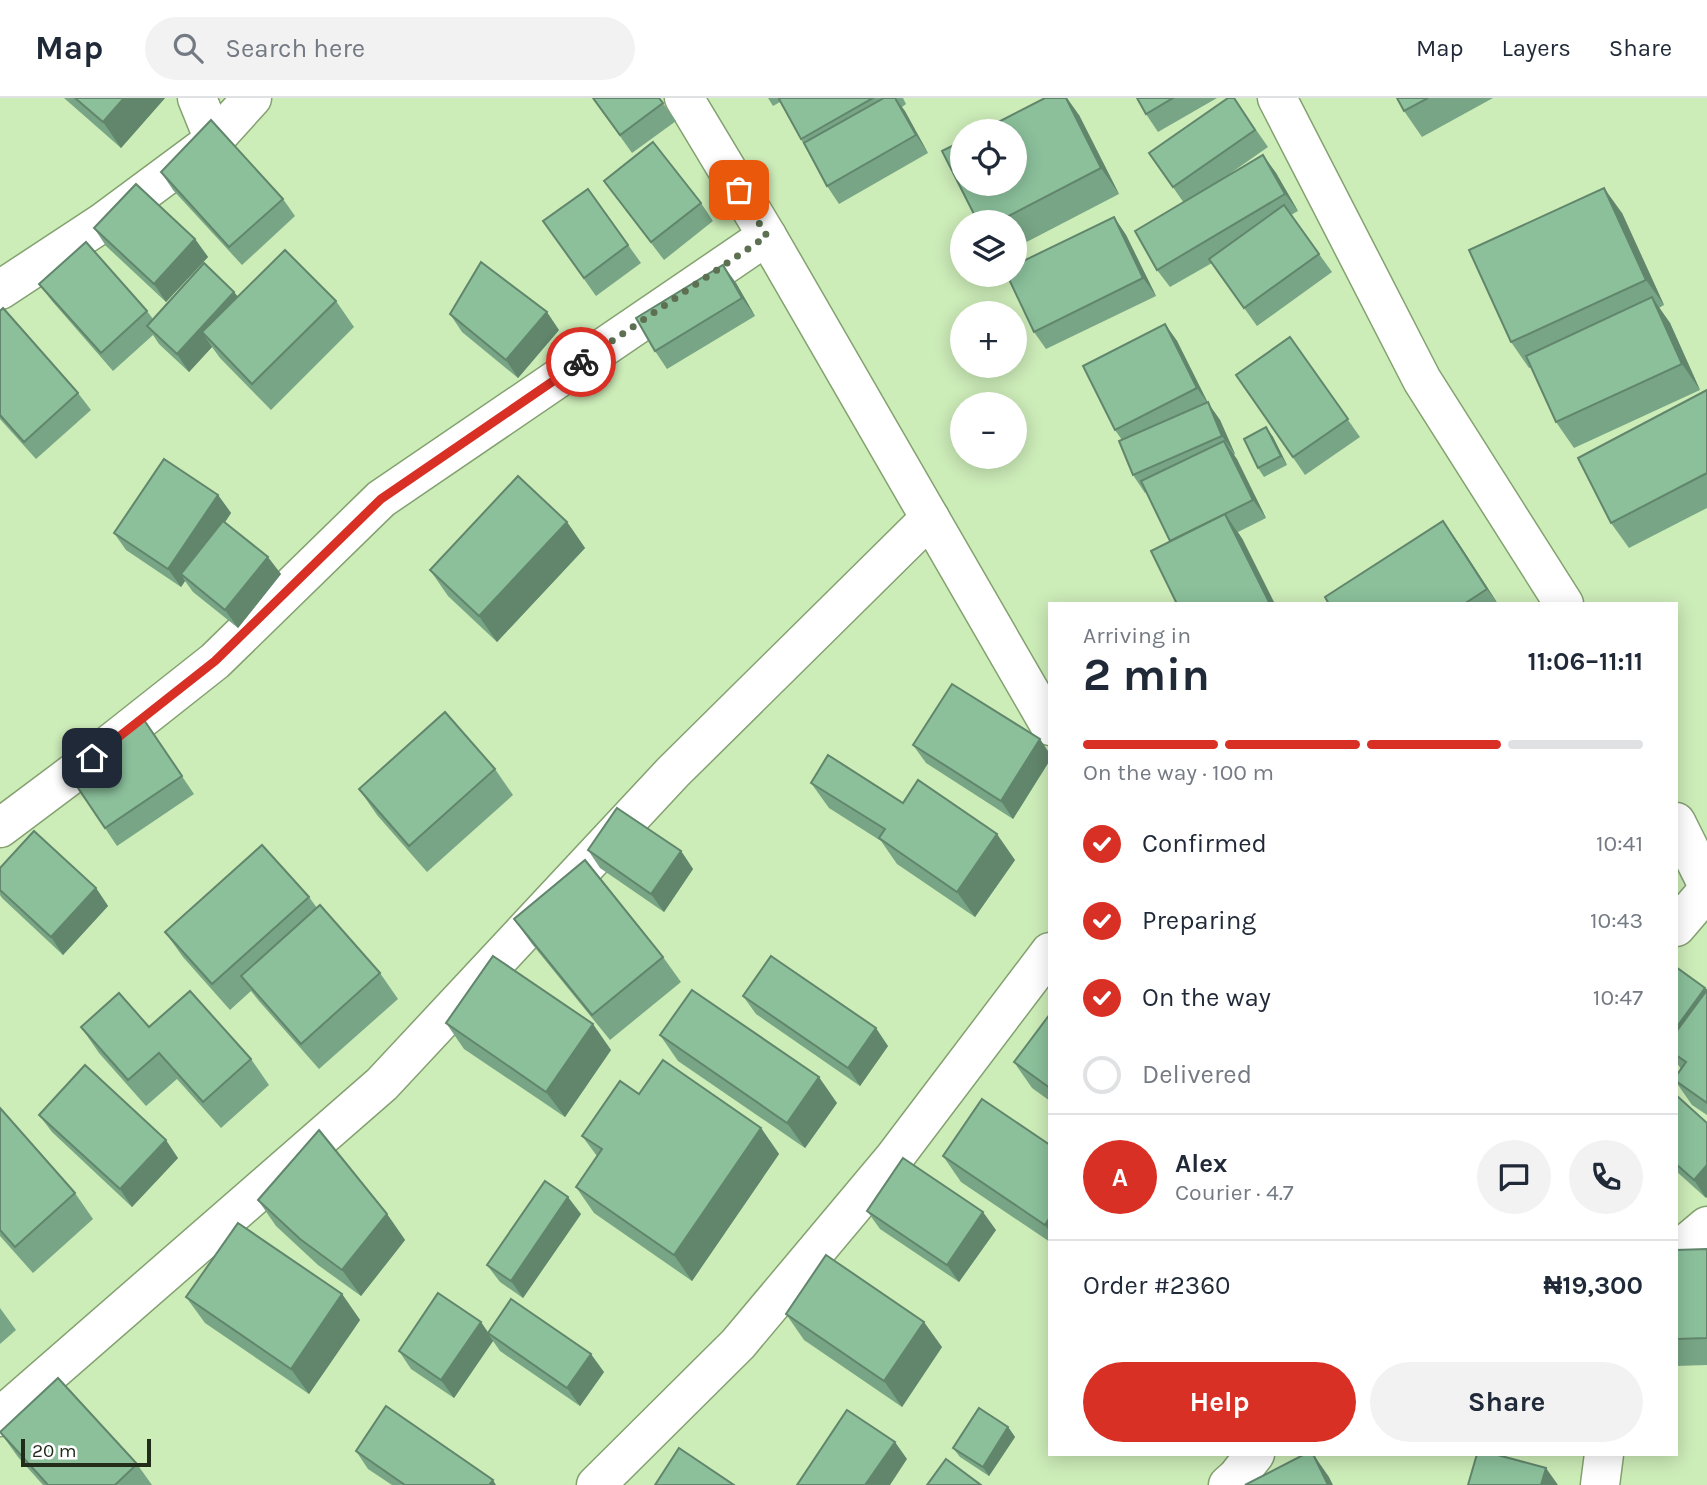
<!DOCTYPE html>
<html lang="en">
<head>
<meta charset="utf-8">
<style>
	:root { --surface:#fff; --page:#f2f2f3; --text:#1f2937; --muted:#747a83; --line:#e0e1e3; --accent:#d93025 }
	body { margin:0; font-family:Karla,sans-serif; background:var(--page); color:var(--text); height:100vh; display:flex; flex-direction:column; font-size:26px; white-space:nowrap }
	* { box-sizing:border-box; margin:0 }
	p { font-size:23px; color:var(--muted) }
	.icon { flex:none; width:38px; height:38px; fill:none; stroke:currentColor; stroke-width:2; stroke-linecap:round; stroke-linejoin:round }
	.map { position:relative; flex:1; overflow:hidden }
	.drawer { position:absolute; left:1048px; top:504px; width:630px; height:854px; display:flex; flex-direction:column; background:var(--surface); border-radius:0px; box-shadow:0 4px 18px #0003 }
	.drawer>* { flex:none }
	.tools { position:absolute; left:950px; top:21px; display:grid; gap:14px }
	.tools a { display:grid; place-items:center; width:77px; height:77px; border-radius:50%; background:var(--surface); box-shadow:0 4px 18px #0003; font-size:35px }
	.scale { position:absolute; left:21px; bottom:18px; width:130px; box-sizing:border-box; padding-left:7px; border:4px solid #212d19; border-top:0; font-size:19px; line-height:24px; white-space:nowrap; color:#212d19; -webkit-text-stroke:5px #fff; paint-order:stroke }
	.pin { position:absolute; display:grid; place-items:center; width:60px; height:60px; color:#fff; margin:-30px; border-radius:14px; box-shadow:0 4px 10px #0006 }
	.courier { position:absolute; display:grid; place-items:center; width:70px; height:70px; margin:-35px; border:5px solid #d93025; border-radius:50%; background:#fff; color:#222; box-shadow:0 2px 9px #0007 }
	.summary em { font-style:normal; font-weight:700 }
	.summary div { display:flex; flex-direction:column-reverse }
	.summary { display:flex; align-items:center; justify-content:space-between; height:119px; padding:0 35px }
	h1 { font-size:46px; font-weight:700; line-height:52px }
	.bar { display:grid; grid-template-columns:repeat(4,1fr); gap:10px 7px; align-content:center; height:84px; padding:0 35px }
	.bar i { height:9px; border-radius:5px; background:var(--line) }
	.bar .on { background:var(--accent) }
	.bar p { grid-column:span 4 }
	.line { display:flex; align-items:center; gap:18px; padding:0 35px; border-top:2px solid var(--line) }
	.line div { flex:1 }
	.round { display:grid; place-items:center; flex:none; width:74px; height:74px; border-radius:37px; background:var(--page) }
	ol { padding:0 35px; list-style:none }
	li { display:flex; align-items:center; gap:21px; height:77px }
	li p { margin-inline-start:auto }
	li .icon { padding:7px; border-radius:50%; background:var(--accent); color:#fff; stroke-width:4 }
	li:last-child { color:var(--muted) }
	li i { width:38px; height:38px; border:4px solid var(--line); border-radius:50% }
	.primary-button { display:flex; gap:14px; margin-top:auto; padding:14px 35px }
	.primary-button a { flex:1; height:80px; border-radius:42px; background:var(--accent); color:#fff; font-size:28px; font-weight:700; line-height:80px; text-align:center }
	.primary-button a+a { background:var(--page); color:var(--text) }
	header { display:flex; align-items:center; gap:42px; box-sizing:border-box; height:98px; padding:0 35px; background:var(--surface); border-bottom:2px solid var(--line) }
	header strong { font-size:33px }
	nav { display:flex; gap:38px; margin-inline-start:auto; font-size:24px }
	.search { width:490px; height:63px; background:var(--page); display:flex; align-items:center; gap:18px; box-sizing:border-box; padding:0 24px; border-radius:38px; color:var(--muted); font-size:26px }
	.map>svg:first-child { display:block }
	.lines { fill:none; stroke-linecap:round; stroke-linejoin:round }
	.street-casing { stroke:#84a170; stroke-width:41 }
	.street { stroke:#fff; stroke-width:38 }
	.wall { fill:#78a585 }
	.shaded-wall { fill:#61866c }
	.building { fill:#8bc09b; stroke:#61866c; stroke-width:2 }
	.done { stroke:#5d7051; stroke-width:7; stroke-dasharray:0 12.6 }
	.route { stroke:#d93025; stroke-width:9 }
</style>
</head>
<body>
<header>
<strong>Map</strong>
<div class="search"><svg class="icon" aria-label="search" viewBox="0 0 24 24"><circle cx="10" cy="10" r="6"/><path d="M15 15l6 6"/></svg>Search here</div>
<nav><a>Map</a><a>Layers</a><a>Share</a></nav>
</header>
<div class="map">
<svg width="1707" height="1387" viewBox="0 0 1707 1387">
	<rect width="100%" height="100%" fill="#ccecb8"/>
	<g class="lines">
		<defs>
			<g id="street">
				<path d="M197,0L214,42"/>
				<path d="M684,0L767,138L1050,628"/>
				<path d="M1277,0L1422,282L1564,506"/>
				<path d="M0,192L102,125L214,42L252,0"/>
				<path d="M1676,724L1707,786"/>
				<path d="M0,730L72,676L215,563L381,401L767,138"/>
				<path d="M1676,829L1707,793"/>
				<path d="M1676,1154L1707,1128"/>
				<path d="M0,1319L382,986L673,674L930,420"/>
				<path d="M596,1387L738,1246L894,1060L1050,854"/>
				<path d="M1228,1387L1237,1379L1255,1356"/>
				<path d="M1600,1387L1604,1356"/>
			</g>
		</defs>
		<use href="#street" class="street-casing"/>
		<use href="#street" class="street"/>
	</g>
	<g class="wall">
		<path d="M64,0H165L121,50Z"/>
		<path d="M593,0H659L676,23L632,55Z"/>
		<path d="M768,0H903L906,6L902,9L928,55L839,106L827,88L780,4L773,8Z"/>
		<path d="M1137,0H1217L1158,34L1146,16Z"/>
		<path d="M1234,0L1268,49L1218,84L1263,57L1276,75L1298,113L1291,117L1332,174L1257,228L1212,165L1170,189L1157,172L1184,105L1149,55Z"/>
		<path d="M1397,0H1493L1422,39L1404,13Z"/>
		<path d="M1079,17L1119,96L1015,150V124H978Z"/>
		<path d="M161,74L283,101L295,118L242,167L173,92Z"/>
		<path d="M604,83L701,105L713,123L664,162Z"/>
		<path d="M588,91L641,165L596,198L543,123Z"/>
		<path d="M1622,115L1664,207L1659,210L1670,225L1700,292L1574,350L1556,324L1531,269L1529,270L1511,244Z"/>
		<path d="M1114,119L1126,137L1156,198L1046,251L1034,234Z"/>
		<path d="M94,130L195,141L208,159L166,204L106,148Z"/>
		<path d="M736,185L755,218L667,271L655,253Z"/>
		<path d="M39,186L147,213L153,221L234,194L238,199L336,203L354,229L271,312L220,260L212,249L189,274L159,246L153,237L113,273L52,203Z"/>
		<path d="M0,213L78,295L91,312L36,361L0,321Z"/>
		<path d="M450,216L559,232L518,280L462,234Z"/>
		<path d="M1165,226L1177,243L1208,305L1220,322L1235,356L1234,357L1266,420L1238,434L1243,442L1170,444L1146,394L1145,395L1133,377L1122,342L1115,332Z"/>
		<path d="M1290,239L1360,339L1305,377L1236,277Z"/>
		<path d="M1707,292V410L1629,450L1611,425Z"/>
		<path d="M1266,329L1273,339L1287,367L1264,379L1258,370Z"/>
		<path d="M218,397L231,415L225,424L281,476L238,530L193,494L185,483L181,489L126,452L114,435Z"/>
		<path d="M1443,423L1461,449L1498,506H1329Z"/>
		<path d="M567,424L585,450L497,544L448,498L430,472Z"/>
		<path d="M142,619L194,696L117,748L66,672Z"/>
		<path d="M913,647L1050,656V662L1013,721L926,665Z"/>
		<path d="M495,671L513,697L427,774L377,717L359,691Z"/>
		<path d="M811,685L903,705L1015,762L975,819L897,766L881,743L829,710Z"/>
		<path d="M588,752L681,753L693,771L664,814L600,770Z"/>
		<path d="M0,770L96,790L108,808L63,857L2,800L0,797Z"/>
		<path d="M309,799L317,810L380,875L398,901L319,971L259,903L251,893L230,912L183,859L165,834Z"/>
		<path d="M514,821L663,859L681,884L610,942L532,846Z"/>
		<path d="M1676,869L1707,892V1017L1692,1007L1676,984V978L1681,971L1677,965Z"/>
		<path d="M743,898L888,948L860,988L756,916Z"/>
		<path d="M1050,916V1003L1032,990L1014,964Z"/>
		<path d="M446,925L611,952L565,1019L464,951Z"/>
		<path d="M81,929H149L251,961L269,987L221,1030L177,981L146,1008L99,955Z"/>
		<path d="M660,937L837,1005L805,1050L678,963Z"/>
		<path d="M639,996L761,1030L779,1056L692,1183L594,1115L576,1089L597,1058L582,1038Z"/>
		<path d="M1676,997L1706,1100L1676,1073Z"/>
		<path d="M0,1010L75,1095L93,1121L33,1175L0,1138Z"/>
		<path d="M39,1017L178,1060L132,1109L52,1034Z"/>
		<path d="M1050,1047V1144L961,1084L943,1058Z"/>
		<path d="M258,1102L387,1116L405,1142L361,1198L318,1167L276,1128Z"/>
		<path d="M867,1113L996,1132L959,1184L880,1131Z"/>
		<path d="M581,1116L523,1200L500,1184L487,1167Z"/>
		<path d="M1707,1151V1267L1676,1268V1152Z"/>
		<path d="M342,1196L360,1222L309,1296L205,1225L186,1199Z"/>
		<path d="M0,1210L16,1232L0,1246Z"/>
		<path d="M786,1216L942,1249L902,1309L804,1242Z"/>
		<path d="M481,1224L488,1234L604,1274L580,1308L500,1253L493,1243L454,1300L411,1271L399,1253Z"/>
		<path d="M1008,1329L1015,1339L989,1378L960,1359L953,1350Z"/>
		<path d="M0,1334L137,1366L152,1387H43L18,1359Z"/>
		<path d="M356,1353L496,1387H392L368,1371Z"/>
	</g>
	<g class="shaded-wall">
		<path d="M124,0H165L121,50L103,24Z"/>
		<path d="M895,0L905,13L928,55L916,37Z"/>
		<path d="M1066,0H1067L1079,17L1119,96L1101,70Z"/>
		<path d="M1263,57L1276,75L1298,113L1285,96Z"/>
		<path d="M1604,90L1622,115L1664,207L1646,182Z"/>
		<path d="M1114,119L1126,137L1156,198L1143,180Z"/>
		<path d="M195,141L208,159L166,204L154,186Z"/>
		<path d="M723,167L736,185L755,218L742,200Z"/>
		<path d="M234,194L247,211L202,234L212,249L189,274L177,256Z"/>
		<path d="M1652,199L1670,225L1700,292L1682,266Z"/>
		<path d="M547,214L559,232L518,280L506,262Z"/>
		<path d="M1165,226L1177,243L1208,305L1220,322L1235,356L1222,338L1209,307L1197,290Z"/>
		<path d="M1266,329L1273,339L1287,367L1281,358Z"/>
		<path d="M1224,343L1237,361L1266,420L1253,402Z"/>
		<path d="M218,397L231,415L187,481L181,476L185,483L181,489L168,471Z"/>
		<path d="M1225,416L1243,442L1275,506H1270Z"/>
		<path d="M1443,423L1461,449L1498,506L1487,491Z"/>
		<path d="M567,424L585,450L497,544L479,518Z"/>
		<path d="M268,459L281,476L238,530L225,512Z"/>
		<path d="M1040,641L1050,656V662L1013,721L1001,703Z"/>
		<path d="M997,736L1015,762L975,819L957,794Z"/>
		<path d="M681,753L693,771L664,814L651,796Z"/>
		<path d="M96,790L108,808L63,857L51,839Z"/>
		<path d="M1705,890L1707,893L1676,957V930Z"/>
		<path d="M593,926L611,952L565,1019L546,994Z"/>
		<path d="M876,930L888,948L860,988L848,970Z"/>
		<path d="M819,979L837,1005L805,1050L787,1025Z"/>
		<path d="M761,1030L779,1056L692,1183L674,1157Z"/>
		<path d="M166,1042L178,1060L132,1109L120,1091Z"/>
		<path d="M1707,1067V1099L1706,1100L1694,1082Z"/>
		<path d="M568,1099L581,1116L523,1200L511,1183Z"/>
		<path d="M983,1114L996,1132L959,1184L947,1167Z"/>
		<path d="M387,1116L405,1142L361,1198L342,1172Z"/>
		<path d="M1050,1119V1134L1045,1127Z"/>
		<path d="M342,1196L360,1222L309,1296L291,1271Z"/>
		<path d="M481,1224L493,1243L454,1300L441,1282Z"/>
		<path d="M924,1224L942,1249L902,1309L884,1283Z"/>
		<path d="M591,1256L604,1274L580,1308L567,1290Z"/>
		<path d="M1008,1329L1015,1339L989,1378L983,1369Z"/>
		<path d="M895,1344L907,1361L890,1387H865Z"/>
		<path d="M1313,1356L1329,1379L1333,1387H1328Z"/>
		<path d="M1546,1370L1558,1387H1541Z"/>
		<path d="M493,1382L496,1387H489Z"/>
	</g>
	<g class="building">
		<path d="M75,0H124L103,24Z"/>
		<path d="M593,0H659L663,5L620,37Z"/>
		<path d="M781,0H873L801,41L779,1Z"/>
		<path d="M884,0H895L916,37L827,88L804,45Z"/>
		<path d="M1045,0H1066L1101,70L997,124H978L942,53L962,43V86H1015V33H981Z"/>
		<path d="M1137,0H1173L1146,16Z"/>
		<path d="M1228,0H1234L1255,32L1173,89L1149,55Z"/>
		<path d="M1397,0H1428L1404,13Z"/>
		<path d="M211,22L283,101L229,149L161,74Z"/>
		<path d="M653,44L701,105L651,144L604,83Z"/>
		<path d="M1263,57L1285,96L1157,172L1135,133Z"/>
		<path d="M136,86L195,141L154,186L94,130Z"/>
		<path d="M1604,90L1646,182L1511,244L1469,152Z"/>
		<path d="M588,91L628,147L584,180L543,123Z"/>
		<path d="M1284,107L1319,156L1244,210L1209,161Z"/>
		<path d="M1114,119L1143,180L1034,234L1007,177H1015V167Z"/>
		<path d="M86,144L147,213L101,255L39,186Z"/>
		<path d="M285,152L336,203L252,286L202,234Z"/>
		<path d="M481,164L547,214L506,262L450,216Z"/>
		<path d="M204,165L234,194L177,256L147,228Z"/>
		<path d="M723,167L742,200L655,253L636,220Z"/>
		<path d="M1652,199L1682,266L1556,324L1526,258Z"/>
		<path d="M3,210L78,295L24,344L0,317V213Z"/>
		<path d="M1165,226L1197,290L1115,332L1083,268Z"/>
		<path d="M1290,239L1348,321L1293,359L1236,277Z"/>
		<path d="M1707,292V375L1611,425L1578,360Z"/>
		<path d="M1208,304L1222,338L1133,377L1119,343Z"/>
		<path d="M1266,329L1281,358L1258,370L1244,341Z"/>
		<path d="M1224,343L1253,402L1170,443L1141,383Z"/>
		<path d="M164,361L218,397L168,471L114,435Z"/>
		<path d="M518,378L567,424L479,518L430,472Z"/>
		<path d="M1225,416L1270,506H1177L1151,453Z"/>
		<path d="M223,423L268,459L225,512L181,476Z"/>
		<path d="M1443,423L1487,491L1464,506H1329L1325,499Z"/>
		<path d="M952,586L1040,641L1001,703L913,647Z"/>
		<path d="M445,614L495,671L409,748L359,691Z"/>
		<path d="M142,619L182,678L105,730L66,672Z"/>
		<path d="M828,657L903,705L918,682L997,736L957,794L879,740L885,731L811,685Z"/>
		<path d="M617,710L681,753L651,796L588,752Z"/>
		<path d="M34,733L96,790L51,839L0,792V770Z"/>
		<path d="M262,747L309,799L212,886L165,834Z"/>
		<path d="M585,762L663,859L592,917L514,821Z"/>
		<path d="M320,807L380,875L301,946L241,878Z"/>
		<path d="M493,858L593,926L546,994L446,925Z"/>
		<path d="M771,858L876,930L848,970L743,898Z"/>
		<path d="M1676,869L1705,890L1676,930Z"/>
		<path d="M692,892L819,979L787,1025L660,937Z"/>
		<path d="M1707,892V1005L1676,983V978L1686,964L1676,957V934Z"/>
		<path d="M190,893L251,961L203,1004L159,955L128,982L81,929L119,895L149,929Z"/>
		<path d="M1050,916V990L1014,964Z"/>
		<path d="M663,962L761,1030L674,1157L576,1089L602,1051L582,1038L620,983L639,996Z"/>
		<path d="M85,967L166,1042L120,1091L39,1017Z"/>
		<path d="M1676,997L1707,1025V1067L1694,1082L1676,1066Z"/>
		<path d="M982,1001L1050,1047V1119L1045,1127L943,1058Z"/>
		<path d="M0,1010L75,1095L15,1149L0,1132Z"/>
		<path d="M319,1032L387,1116L342,1172L300,1141L258,1102Z"/>
		<path d="M903,1060L983,1114L947,1167L867,1113Z"/>
		<path d="M545,1083L568,1099L511,1183L487,1167Z"/>
		<path d="M238,1125L342,1196L291,1271L186,1199Z"/>
		<path d="M1707,1151V1240L1676,1241V1152Z"/>
		<path d="M826,1157L924,1224L884,1283L786,1216Z"/>
		<path d="M438,1195L481,1224L441,1282L399,1253Z"/>
		<path d="M511,1201L591,1256L567,1290L488,1235Z"/>
		<path d="M58,1280L137,1366L115,1387H48L0,1334Z"/>
		<path d="M386,1308L493,1382L489,1387H405L356,1353Z"/>
		<path d="M979,1310L1008,1329L983,1369L953,1350Z"/>
		<path d="M847,1312L895,1344L865,1387H797Z"/>
		<path d="M679,1350L734,1387H655Z"/>
		<path d="M1305,1356H1313L1328,1387H1245Z"/>
		<path d="M1477,1356H1494L1546,1370L1541,1387H1468Z"/>
		<path d="M946,1361L981,1387H927Z"/>
	</g>
	<g class="lines">
		<path class="done" d="M581,264L767,138L739,92"/>
		<path class="route" d="M92,660L215,563L381,401L581,264"/>
	</g>
</svg>
<div class="tools">
<a><svg class="icon" aria-label="locate" viewBox="0 0 24 24"><circle cx="12" cy="12" r="6"/><path d="M12 2v4M12 18v4M2 12h4M18 12h4"/></svg></a>
<a><svg class="icon" aria-label="layers" viewBox="0 0 24 24"><path d="M12 4l9 5-9 5-9-5zM3 14l9 5 9-5"/></svg></a>
<a>+</a>
<a>−</a>
</div>
<div class="scale">20 m</div>
<div class="pin" style="left:739px;top:92px;background:#ea580c"><svg class="icon" aria-label="bag" viewBox="0 0 24 24"><path d="M5 8h14l-1 12H6zM9 8a3 3 0 0 1 6 0"/></svg></div>
<div class="pin" style="left:92px;top:660px;background:#1f2937"><svg class="icon" aria-label="home" viewBox="0 0 24 24"><path d="M3 11l9-7 9 7M6 9v11h12V9"/></svg></div>
<div class="courier" style="left:581px;top:264px"><svg class="icon" aria-label="bike" viewBox="0 0 24 24"><circle cx="6" cy="16" r="4"/><circle cx="18" cy="16" r="4"/><path d="M6 16l4-8h5l3 8M10 8l3 8H6M13 5h3"/></svg></div>
<section class="drawer">
<div class="summary"><div><h1>2 min</h1><p>Arriving in</p></div><em>11:06–11:11</em></div>
<div class="bar"><i class="on"></i><i class="on"></i><i class="on"></i><i></i><p>On the way · 100 m</p></div>
<ol>
<li><svg class="icon" aria-label="check" viewBox="0 0 24 24"><path d="M5 12l5 5 9-10"/></svg>Confirmed<p>10:41</p></li>
<li><svg class="icon" aria-label="check" viewBox="0 0 24 24"><path d="M5 12l5 5 9-10"/></svg>Preparing<p>10:43</p></li>
<li><svg class="icon" aria-label="check" viewBox="0 0 24 24"><path d="M5 12l5 5 9-10"/></svg>On the way<p>10:47</p></li>
<li><i></i>Delivered</li>
</ol>
<div class="line" style="height:126px"><b class="round" style="background:var(--accent);color:#fff">A</b><div><b>Alex</b><p>Courier · 4.7</p></div><a class="round"><svg class="icon" aria-label="chat" viewBox="0 0 24 24"><path d="M4 5h16v11H9l-5 4z"/></svg></a><a class="round"><svg class="icon" aria-label="phone" viewBox="0 0 24 24"><path d="M5 4h4l2 5-3 2q2 4 5 5l2-3 5 2v4C11 20 4 13 5 4z"/></svg></a></div>
<div class="line" style="height:91px"><div>Order #2360</div><b>₦19,300</b></div>
<div class="primary-button"><a>Help</a><a>Share</a></div>
</section>
</div>
</body>
</html>
